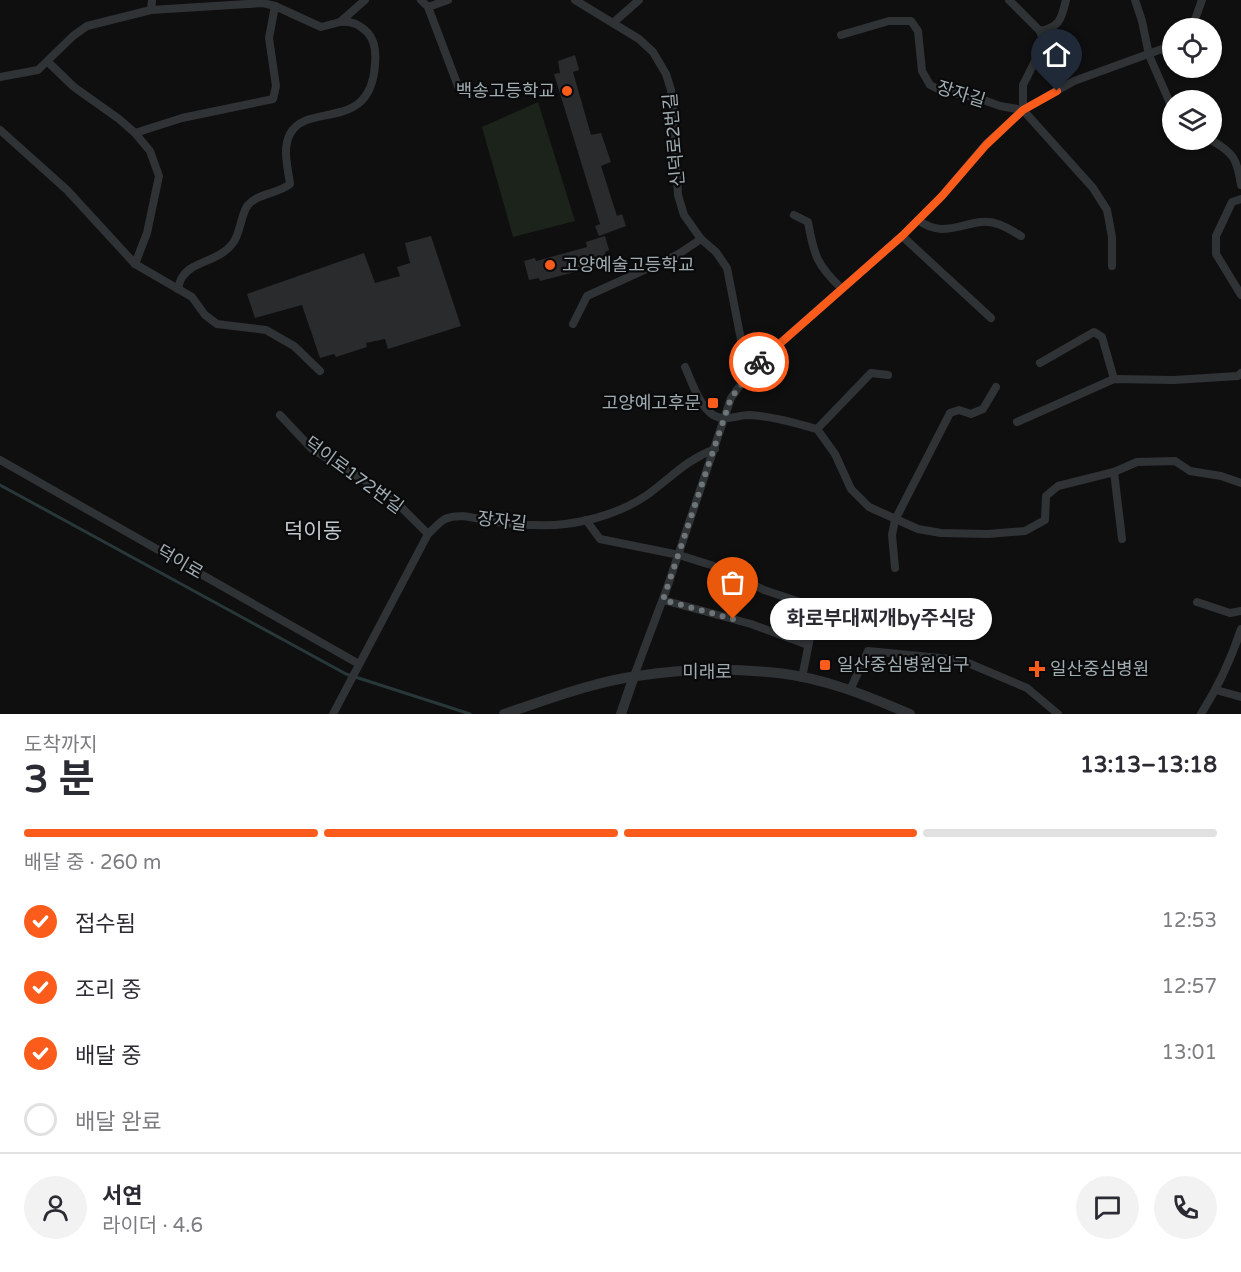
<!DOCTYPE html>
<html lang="ko">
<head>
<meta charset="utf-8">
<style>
	:root { --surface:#fff; --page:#f2f2f3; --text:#2b2b33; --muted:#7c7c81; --line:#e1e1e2; --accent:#fb5c1c }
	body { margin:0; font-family:"Varela Round","Noto Sans KR",sans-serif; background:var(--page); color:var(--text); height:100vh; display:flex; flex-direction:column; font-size:22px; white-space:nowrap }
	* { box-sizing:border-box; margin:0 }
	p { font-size:20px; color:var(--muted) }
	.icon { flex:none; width:33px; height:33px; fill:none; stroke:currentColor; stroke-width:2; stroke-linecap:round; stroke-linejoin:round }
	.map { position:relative; height:714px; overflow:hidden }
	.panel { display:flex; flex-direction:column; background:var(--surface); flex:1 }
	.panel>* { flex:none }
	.controls { position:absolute; left:1162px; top:18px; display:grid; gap:12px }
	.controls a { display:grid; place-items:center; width:60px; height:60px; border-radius:50%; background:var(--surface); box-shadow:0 2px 4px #0004; font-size:30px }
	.pin { position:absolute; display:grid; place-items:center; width:51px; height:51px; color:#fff; margin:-62px -26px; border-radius:50% 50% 50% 0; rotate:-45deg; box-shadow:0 0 6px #0007 }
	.pin .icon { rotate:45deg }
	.courier { position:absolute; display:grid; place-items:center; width:60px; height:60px; margin:-30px; border:4px solid #fb5c1c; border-radius:50%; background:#fff; color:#222; box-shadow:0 2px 8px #0007 }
	.bubble { position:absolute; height:42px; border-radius:21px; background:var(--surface); box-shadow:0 2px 4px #0004; font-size:20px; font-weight:700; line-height:42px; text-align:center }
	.head em { font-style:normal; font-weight:700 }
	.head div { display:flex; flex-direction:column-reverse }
	.head { display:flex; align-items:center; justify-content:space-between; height:102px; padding:0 24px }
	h1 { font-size:39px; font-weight:700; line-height:45px }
	.bar { display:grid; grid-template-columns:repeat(4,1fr); gap:9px 6px; align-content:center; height:72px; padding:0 24px }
	.bar i { height:8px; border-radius:4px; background:var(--line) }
	.bar .selected { background:var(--accent) }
	.bar p { grid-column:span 4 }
	.line { display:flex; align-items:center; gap:15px; padding:0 24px; border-top:2px solid var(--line) }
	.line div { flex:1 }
	.round { display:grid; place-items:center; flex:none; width:63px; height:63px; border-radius:32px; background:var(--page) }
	ol { padding:0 24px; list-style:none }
	li { display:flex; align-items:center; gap:18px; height:66px }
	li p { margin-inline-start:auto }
	li .icon { padding:6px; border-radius:50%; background:var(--accent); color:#fff; stroke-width:4 }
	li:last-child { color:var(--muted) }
	li i { width:33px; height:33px; border:3px solid var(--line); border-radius:50% }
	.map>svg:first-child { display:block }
	.green { fill:#1c231b }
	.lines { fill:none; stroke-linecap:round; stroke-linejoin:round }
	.stream { stroke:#283839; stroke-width:3 }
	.building { fill:#2a2b2d }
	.minor { stroke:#303335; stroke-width:8 }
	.tertiary { stroke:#303335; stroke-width:10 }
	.done { stroke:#6d7579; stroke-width:6; stroke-dasharray:0 10.8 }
	.route { stroke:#fb5c1c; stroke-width:8 }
	.poi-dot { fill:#fb5c1c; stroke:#0a0a0b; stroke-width:2 }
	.labels { text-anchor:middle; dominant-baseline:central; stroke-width:4.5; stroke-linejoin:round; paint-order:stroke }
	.poi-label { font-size:18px; fill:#9facb2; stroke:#0a0a0b; text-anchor:start }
	.street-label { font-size:18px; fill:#9facb2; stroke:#0a0a0b }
	.quarter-label { font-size:21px; fill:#c0c9ce; stroke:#0a0a0b }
</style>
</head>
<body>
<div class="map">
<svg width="1241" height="714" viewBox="0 0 1241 714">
	<rect width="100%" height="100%" fill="#0f0f10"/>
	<path class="green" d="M538,102L575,221L513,237L482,127Z"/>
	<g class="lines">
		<path class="stream" d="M0,485L346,674L470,714"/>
	</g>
	<g class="building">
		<path d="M575,55L579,70L573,72L591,135L601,133L611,162L601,166L617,216L622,214L626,226L599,236L595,226L600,224L554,74L560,73L558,61Z"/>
		<path d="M431,236L461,326L388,349L385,339L366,343L367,347L336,357L334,354L320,358L302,305L255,318L247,294L364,253L375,283L400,276L397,267L410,263L405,243Z"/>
		<path d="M605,236L609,250L605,252L607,264L540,281L539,278L529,280L524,261L535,258L536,261L587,247L586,242Z"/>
	</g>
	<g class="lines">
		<g class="minor">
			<path d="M421,0L428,7L458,86"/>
			<path d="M575,0L639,39L653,52L666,74L671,90L673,108L678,195L684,215L701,239L716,252L727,268L744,355L754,366"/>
			<path d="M1009,0L1040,31L1044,43L1023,85V110"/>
			<path d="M1135,0L1142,21L1149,55L1173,110"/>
			<path d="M428,7L448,0"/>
			<path d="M151,10L152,0"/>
			<path d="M613,23L639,0"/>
			<path d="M1190,28L1193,25L1202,0"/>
			<path d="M1040,31C1061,26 1061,19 1066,0"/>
			<path d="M841,35L889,21H911L918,31L922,71L930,85L940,90L978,98L1000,106L1023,110L1093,188L1107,210L1112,237V266"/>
			<path d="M48,62L74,87L119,119L135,133L150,151L159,176L147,233L135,264"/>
			<path d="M0,77L38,70L73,36L87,26L151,10L263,3L275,6L321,27L340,22L365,0"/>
			<path d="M0,130L67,190L135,264L192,297L205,315L217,324L266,330L294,346L320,371"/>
			<path d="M135,133L182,118L273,99L276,86L269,38L275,6"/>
			<path d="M1211,140C1234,153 1237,159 1241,185"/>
			<path d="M1241,199L1232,202L1216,236V254L1241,295"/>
			<path d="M794,215L808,222C814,256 817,265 842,289"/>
			<path d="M918,220C941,237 957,225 981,222C996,220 1009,229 1021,236"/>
			<path d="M902,236L991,318"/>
			<path d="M178,289C179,285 180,279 183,276C193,261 220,261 233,243C241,232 241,213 248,205C258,193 278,194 290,184C288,168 282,149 290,134C307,101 371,134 375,64C376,54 375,41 368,33C359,24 352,21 340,22"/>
			<path d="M573,324L587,296L677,255L701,239"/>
			<path d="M1040,363L1094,332L1102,337L1114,379"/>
			<path d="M685,367C692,382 699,405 713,415C725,422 737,415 749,415C772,416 795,423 817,429L835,454L851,489L869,507L918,529L941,533L988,534L1025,531L1045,520L1046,496L1058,486L1114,472L1137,462L1175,461L1190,471L1221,476L1241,483"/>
			<path d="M280,415L312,449L389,495L428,534"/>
			<path d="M1017,422L1114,379L1174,380L1238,376L1241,373"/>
			<path d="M817,429L871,373L888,375"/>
			<path d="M0,460L359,664"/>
			<path d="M1114,472L1122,539"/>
			<path d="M586,520L600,539L679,555L714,566L764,590L806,604L814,617L802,678"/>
			<path d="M895,568L892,535L895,520L950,413L959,410L971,414L983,409L996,387"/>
			<path d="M663,600L751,624L808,645"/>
			<path d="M1197,602L1230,613L1241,611"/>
			<path d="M634,676L667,588L731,398L754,366L902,236L942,196L985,145L1023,110L1074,81L1173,45"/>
			<path d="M850,690L868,651L961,660L1027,688L1058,714"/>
			<path d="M1216,690L1241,697"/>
			<path d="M333,714L428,534C433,530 439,522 445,519C461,512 479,520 495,522C518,524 542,527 565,524C592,521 624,511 647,495C672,477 686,460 715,449"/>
			<path d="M1201,714C1218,687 1231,660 1241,629"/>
		</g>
		<g class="tertiary">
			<path d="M504,714C546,700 593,682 637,676C683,669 732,668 778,673C824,678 868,696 910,714"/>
			<path d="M621,714L634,676"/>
		</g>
	</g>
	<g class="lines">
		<path class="done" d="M733,619L663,600L731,398L759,362"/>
		<path class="route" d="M759,362L902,236L942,196L986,145L1023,110L1057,91"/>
	</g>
	<g class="poi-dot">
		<circle cx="567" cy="91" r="6"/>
		<circle cx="550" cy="265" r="6"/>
		<rect x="707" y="397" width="12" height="12" rx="3"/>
		<rect x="819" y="659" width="12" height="12" rx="3"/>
		<path d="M1034 660h6v6h6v6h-6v6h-6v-6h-6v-6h6z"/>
	</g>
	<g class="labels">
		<g class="poi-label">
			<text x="555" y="91" text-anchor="end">백송고등학교</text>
			<text x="562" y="265">고양예술고등학교</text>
			<text x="701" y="403" text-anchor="end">고양예고후문</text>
			<text x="837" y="665">일산중심병원입구</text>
			<text x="1050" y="669">일산중심병원</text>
		</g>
		<g class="street-label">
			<text transform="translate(961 94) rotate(17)">장자길</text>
			<text transform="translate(674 140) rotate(-95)">신덕로2번길</text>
			<text transform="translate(354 475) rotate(36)">덕이로172번길</text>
			<text transform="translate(502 521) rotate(7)">장자길</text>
			<text transform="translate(180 562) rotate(30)">덕이로</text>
			<text x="707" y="672">미래로</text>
		</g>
		<g class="quarter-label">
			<text x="313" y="531">덕이동</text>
		</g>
	</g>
</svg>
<div class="controls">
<a><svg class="icon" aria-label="locate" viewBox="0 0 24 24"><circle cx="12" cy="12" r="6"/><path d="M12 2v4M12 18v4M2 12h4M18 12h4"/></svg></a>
<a><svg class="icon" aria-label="layers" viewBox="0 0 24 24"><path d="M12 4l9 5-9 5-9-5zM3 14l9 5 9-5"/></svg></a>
</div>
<div class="pin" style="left:733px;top:619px;background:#ea580c"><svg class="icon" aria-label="bag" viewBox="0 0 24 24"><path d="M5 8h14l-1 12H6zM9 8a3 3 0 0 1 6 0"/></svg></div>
<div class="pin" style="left:1057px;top:91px;background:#1f2937"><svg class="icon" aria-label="home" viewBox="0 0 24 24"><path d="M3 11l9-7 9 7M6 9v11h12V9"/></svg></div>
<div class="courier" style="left:759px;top:362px"><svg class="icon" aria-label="bike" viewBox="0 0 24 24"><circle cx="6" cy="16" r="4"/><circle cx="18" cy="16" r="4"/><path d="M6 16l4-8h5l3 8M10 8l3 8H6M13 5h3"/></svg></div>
<div class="bubble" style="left:770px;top:598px;width:222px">화로부대찌개by주식당</div>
</div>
<section class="panel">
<div class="head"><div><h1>3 분</h1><p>도착까지</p></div><em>13:13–13:18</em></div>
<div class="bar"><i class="selected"></i><i class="selected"></i><i class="selected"></i><i></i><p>배달 중 · 260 m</p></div>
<ol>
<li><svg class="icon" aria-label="check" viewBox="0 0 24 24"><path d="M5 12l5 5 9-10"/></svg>접수됨<p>12:53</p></li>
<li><svg class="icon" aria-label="check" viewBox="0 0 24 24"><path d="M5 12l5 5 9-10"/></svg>조리 중<p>12:57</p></li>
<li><svg class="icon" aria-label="check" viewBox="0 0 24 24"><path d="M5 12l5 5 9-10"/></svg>배달 중<p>13:01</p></li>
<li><i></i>배달 완료</li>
</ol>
<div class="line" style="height:108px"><a class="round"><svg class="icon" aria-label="person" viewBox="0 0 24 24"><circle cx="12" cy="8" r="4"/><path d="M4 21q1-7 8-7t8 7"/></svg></a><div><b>서연</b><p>라이더 · 4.6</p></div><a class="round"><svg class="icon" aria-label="chat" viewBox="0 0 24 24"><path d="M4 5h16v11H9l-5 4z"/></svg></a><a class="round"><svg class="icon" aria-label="phone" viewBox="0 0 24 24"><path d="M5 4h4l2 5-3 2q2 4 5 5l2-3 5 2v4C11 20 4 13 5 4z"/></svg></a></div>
</section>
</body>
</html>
